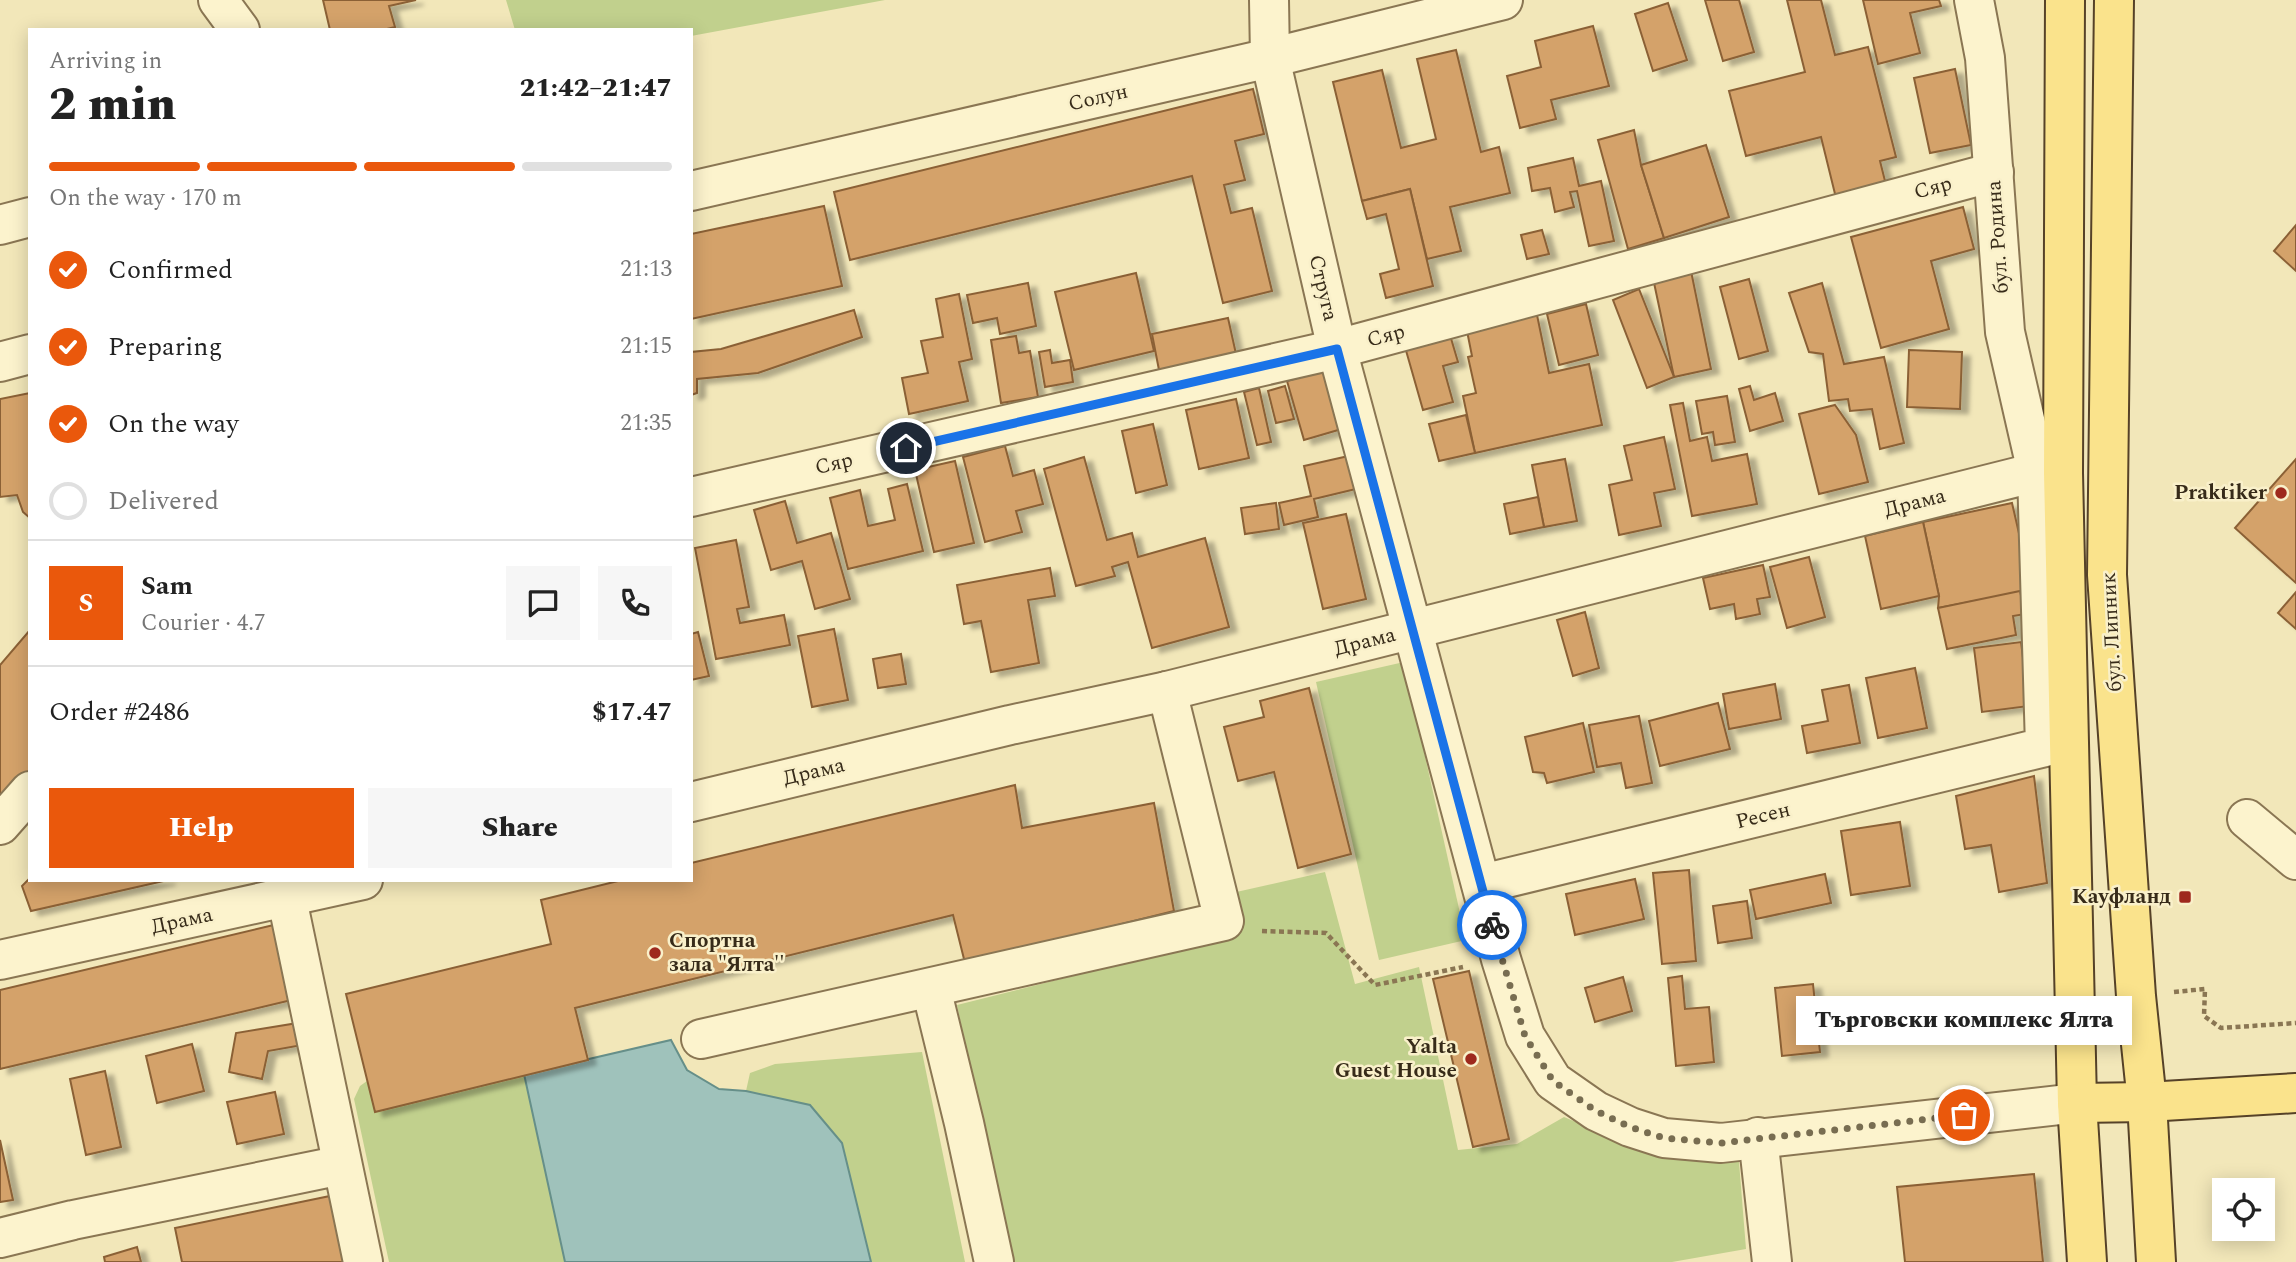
<!DOCTYPE html>
<html lang="en">
<head>
<meta charset="utf-8">
<style>
	:root { --surface:#fff; --page:#f6f6f6; --text:#222; --muted:#767676; --line:#e0e0e0; --accent:#ea580c }
	body { margin:0; font-family:Spectral,serif; background:var(--page); color:var(--text); height:100vh; display:flex; flex-direction:column; font-size:26px; white-space:nowrap }
	* { box-sizing:border-box; margin:0 }
	p { font-size:23px; color:var(--muted) }
	.icon { flex:none; width:38px; height:38px; fill:none; stroke:currentColor; stroke-width:2; stroke-linecap:round; stroke-linejoin:round }
	.map { position:relative; flex:1; overflow:hidden }
	.details { position:absolute; left:28px; top:28px; width:665px; height:854px; display:flex; flex-direction:column; background:var(--surface); border-radius:0px; box-shadow:0 4px 18px #0003 }
	.details>* { flex:none }
	.buttons { position:absolute; left:2212px; top:1178px; display:grid; gap:14px }
	.buttons a { display:grid; place-items:center; width:63px; height:63px; border-radius:0px; background:var(--surface); box-shadow:0 4px 18px #0003; font-size:35px }
	.pin { position:absolute; display:grid; place-items:center; width:60px; height:60px; color:#fff; margin:-30px; border:4px solid #fff; border-radius:50%; box-shadow:0 2px 7px #0007 }
	.courier { position:absolute; display:grid; place-items:center; width:70px; height:70px; margin:-35px; border:5px solid #1a73e8; border-radius:50%; background:#fff; color:#222; box-shadow:0 2px 9px #0007 }
	.bubble { position:absolute; height:49px; border-radius:0px; background:var(--surface); box-shadow:0 4px 18px #0003; font-size:23px; font-weight:800; line-height:49px; text-align:center }
	.overview em { font-style:normal; font-weight:800 }
	.overview div { display:flex; flex-direction:column-reverse }
	.overview { display:flex; align-items:center; justify-content:space-between; height:119px; padding:0 21px }
	h1 { font-size:46px; font-weight:800; line-height:52px }
	.bar { display:grid; grid-template-columns:repeat(4,1fr); gap:10px 7px; align-content:center; height:84px; padding:0 21px }
	.bar i { height:9px; border-radius:5px; background:var(--line) }
	.bar .selected { background:var(--accent) }
	.bar p { grid-column:span 4 }
	.line { display:flex; align-items:center; gap:18px; padding:0 21px; border-top:2px solid var(--line) }
	.line div { flex:1 }
	.round { display:grid; place-items:center; flex:none; width:74px; height:74px; border-radius:0px; background:var(--page) }
	ol { padding:0 21px; list-style:none }
	li { display:flex; align-items:center; gap:21px; height:77px }
	li p { margin-inline-start:auto }
	li .icon { padding:7px; border-radius:50%; background:var(--accent); color:#fff; stroke-width:4 }
	li:last-child { color:var(--muted) }
	li i { width:38px; height:38px; border:4px solid var(--line); border-radius:50% }
	.cta { display:flex; gap:14px; margin-top:auto; padding:14px 21px }
	.cta a { flex:1; height:80px; border-radius:0px; background:var(--accent); color:#fff; font-size:28px; font-weight:800; line-height:80px; text-align:center }
	.cta a+a { background:var(--page); color:var(--text) }
	.map>svg:first-child { display:block }
	.green { fill:#c1d08d }
	.water { fill:#9fc2bb; stroke:#668f89; stroke-width:2 }
	.building { fill:#d4a26b; stroke:#8b6136; stroke-width:2; filter:url(#shadow) }
	.lines { fill:none; stroke-linecap:round; stroke-linejoin:round }
	.minor-casing { stroke:#8a7653; stroke-width:42 }
	.major-casing { stroke:#564228; stroke-width:42 }
	.path { stroke:#8a7653; stroke-width:4.5; stroke-dasharray:5 3.5; stroke-linecap:butt }
	.minor { stroke:#fcf3cd; stroke-width:38 }
	.major { stroke:#fae38c; stroke-width:38 }
	.done { stroke:#786d51; stroke-width:7; stroke-dasharray:0 12.6 }
	.route { stroke:#1a73e8; stroke-width:9 }
	.poi-dot { fill:#9e291d; stroke:#f9f0ca; stroke-width:2.5 }
	.labels { text-anchor:middle; dominant-baseline:central; stroke-width:5; stroke-linejoin:round; paint-order:stroke }
	.street-label { font-size:21px; fill:#372b19; stroke:#f9f0ca }
	.poi-label { font-size:21px; font-weight:bold; fill:#372b19; stroke:#f9f0ca; text-anchor:end }
</style>
</head>
<body>
<div class="map">
<svg width="2296" height="1262" viewBox="0 0 2296 1262">
	<defs>
		<filter id="shadow"><feDropShadow dx="8" dy="4.5" stdDeviation="2" flood-color="#0004"/></filter>
	</defs>
	<rect width="100%" height="100%" fill="#f2e7b9"/>
	<g class="green">
		<path d="M506,0H885L691,36V30H515Z"/>
		<path d="M1404,662L1466,940L1379,960L1316,682Z"/>
		<path d="M1325,872L1355,984L1419,967L1458,1150L1517,1144L1564,1117L1654,1155L1739,1162L1746,1249L1672,1262H1009L957,1005L1232,936L1223,895Z"/>
		<path d="M922,1052L965,1262H871L842,1143L810,1105L746,1091L750,1073L775,1064Z"/>
		<path d="M524,1074L565,1262H389L354,1099L360,1086L367,1081L375,1112Z"/>
	</g>
	<path class="water" d="M671,1040L687,1070L719,1089L746,1091L810,1105L842,1143L871,1262H565L524,1074Z"/>
	<g class="building">
		<path d="M323,0H416L389,6L395,27L383,30H330Z"/>
		<path d="M1705,0H1739L1754,52L1723,61Z"/>
		<path d="M1787,0H1821L1835,55L1868,47L1896,157L1880,161L1887,189L1837,202L1821,137L1746,156L1729,91L1805,72Z"/>
		<path d="M1863,0H1939L1941,6L1910,13L1920,53L1878,64Z"/>
		<path d="M1668,3L1687,60L1653,71L1635,14Z"/>
		<path d="M1593,26L1609,86L1551,100L1556,119L1520,128L1507,76L1541,67L1535,41Z"/>
		<path d="M1456,50L1481,152L1499,147L1510,193L1450,207L1461,251L1427,259L1410,189L1362,201L1333,82L1382,70L1401,148L1436,139L1417,59Z"/>
		<path d="M1955,69L1971,145L1930,153L1914,78Z"/>
		<path d="M1253,89L1264,134L1235,141L1245,180L1224,185L1231,213L1252,208L1272,291L1223,303L1192,176L850,260L834,192Z"/>
		<path d="M1634,130L1641,165L1664,238L1628,249L1598,140Z"/>
		<path d="M1706,145L1729,217L1664,238L1641,165Z"/>
		<path d="M1573,158L1579,186L1601,181L1614,241L1589,246L1577,191L1570,192L1574,207L1555,212L1550,188L1532,191L1528,168Z"/>
		<path d="M1410,189L1433,286L1386,298L1380,274L1399,269L1386,214L1367,219L1362,201Z"/>
		<path d="M824,206L842,286L691,319V234Z"/>
		<path d="M1963,207L1974,249L1931,261L1949,329L1881,348L1851,237Z"/>
		<path d="M2296,225V271L2274,251Z"/>
		<path d="M1542,230L1549,254L1527,259L1521,235Z"/>
		<path d="M1691,271L1711,369L1674,377L1653,278Z"/>
		<path d="M1136,273L1154,351L1074,370L1055,292Z"/>
		<path d="M1749,279L1768,351L1739,359L1720,287Z"/>
		<path d="M1028,283L1036,326L1000,334L997,318L973,323L967,295Z"/>
		<path d="M1822,283L1844,364L1884,357L1904,443L1880,449L1872,409L1850,411L1848,399L1829,401L1823,354L1809,352L1789,293Z"/>
		<path d="M1639,289L1674,377L1647,388L1613,300Z"/>
		<path d="M959,294L972,359L959,362L968,401L909,414L902,378L928,373L921,341L943,337L936,299Z"/>
		<path d="M1586,304L1598,355L1559,365L1547,314Z"/>
		<path d="M854,310L862,337L758,373L697,379V393L691,395V352L721,349Z"/>
		<path d="M1537,315L1549,373L1589,364L1602,425L1475,453L1463,396L1476,393L1468,357L1472,356L1467,331Z"/>
		<path d="M1228,318L1236,354L1159,370L1152,334Z"/>
		<path d="M1450,335L1458,362L1443,366L1453,402L1423,410L1405,347Z"/>
		<path d="M1016,336L1019,353L1030,351L1038,397L1001,403L991,340Z"/>
		<path d="M1050,350L1052,363L1070,360L1073,382L1045,387L1039,352Z"/>
		<path d="M1909,350L1962,352L1960,409L1907,407Z"/>
		<path d="M1327,369L1345,428L1304,440L1287,381Z"/>
		<path d="M1285,386L1294,419L1276,423L1268,391Z"/>
		<path d="M1750,386L1754,400L1775,393L1783,421L1750,431L1739,389Z"/>
		<path d="M1259,388L1271,442L1257,445L1244,392Z"/>
		<path d="M30,393V518L23,512L17,495L0,497V399Z"/>
		<path d="M1727,396L1735,442L1715,445L1713,432L1702,434L1696,401Z"/>
		<path d="M1236,399L1249,458L1199,469L1186,410Z"/>
		<path d="M1683,403L1690,441L1707,437L1712,461L1747,454L1757,504L1692,516L1670,405Z"/>
		<path d="M1835,405L1856,435L1868,482L1819,494L1799,414Z"/>
		<path d="M1466,415L1475,453L1439,461L1429,424Z"/>
		<path d="M1153,424L1167,485L1136,493L1122,431Z"/>
		<path d="M1664,437L1675,489L1654,493L1661,526L1619,535L1609,485L1632,480L1624,446Z"/>
		<path d="M1005,446L1013,476L1034,470L1043,504L1016,511L1022,532L985,542L963,457Z"/>
		<path d="M1353,455L1360,488L1314,499L1318,517L1284,525L1279,503L1311,496L1304,466Z"/>
		<path d="M1084,457L1107,540L1132,533L1138,557L1205,538L1229,627L1152,648L1128,562L1112,567L1115,576L1076,586L1044,469Z"/>
		<path d="M1565,459L1577,521L1544,527L1532,465Z"/>
		<path d="M2296,459V583L2235,528Z"/>
		<path d="M955,461L974,543L934,552L915,470Z"/>
		<path d="M907,484L923,551L848,569L830,498L860,490L868,526L895,520L888,489Z"/>
		<path d="M1538,497L1544,527L1510,534L1504,504Z"/>
		<path d="M785,501L797,543L831,533L850,599L815,609L802,561L771,570L754,510Z"/>
		<path d="M1276,503L1279,529L1245,534L1241,508Z"/>
		<path d="M2012,503L2032,590L1938,608L1939,596L1923,522Z"/>
		<path d="M1346,514L1366,599L1323,609L1303,523Z"/>
		<path d="M1923,522L1939,596L1881,609L1865,536Z"/>
		<path d="M736,540L749,607L737,609L740,623L784,615L790,645L716,659L695,548Z"/>
		<path d="M1809,557L1825,617L1787,628L1770,567Z"/>
		<path d="M1763,565L1770,597L1757,599L1760,614L1736,619L1734,604L1710,609L1703,578Z"/>
		<path d="M1050,568L1055,596L1028,600L1039,663L991,672L981,621L964,624L957,585Z"/>
		<path d="M2020,591L2025,614L2013,616L2016,635L1947,649L1938,608Z"/>
		<path d="M2296,592V629L2278,613Z"/>
		<path d="M1585,612L1599,668L1573,676L1557,620Z"/>
		<path d="M834,629L848,700L812,707L798,636Z"/>
		<path d="M30,630V777L0,811V665Z"/>
		<path d="M698,632L709,676L691,680V634Z"/>
		<path d="M2021,642L2029,706L1982,712L1974,648Z"/>
		<path d="M901,654L906,684L878,688L873,659Z"/>
		<path d="M1915,668L1927,728L1878,738L1866,678Z"/>
		<path d="M1775,684L1781,719L1729,729L1723,694Z"/>
		<path d="M1849,685L1860,743L1807,753L1802,726L1828,721L1822,690Z"/>
		<path d="M1309,688L1351,854L1298,868L1274,772L1238,781L1224,727L1264,717L1260,701Z"/>
		<path d="M1718,703L1730,749L1660,766L1649,721Z"/>
		<path d="M1639,716L1652,783L1626,788L1621,763L1597,767L1589,725Z"/>
		<path d="M1583,723L1594,772L1547,783L1544,773L1533,772L1525,737Z"/>
		<path d="M2034,776L2047,883L1999,892L1991,845L1965,849L1956,796Z"/>
		<path d="M1015,785L1022,828L1154,803L1174,911L965,963L953,915L575,1008L588,1060L375,1112L346,994L551,944L541,900L622,880H691V863Z"/>
		<path d="M1900,822L1910,886L1851,895L1841,831Z"/>
		<path d="M1689,870L1696,961L1662,964L1653,873Z"/>
		<path d="M1825,874L1831,903L1756,919L1750,890Z"/>
		<path d="M30,878V880H168L31,911L22,886Z"/>
		<path d="M1635,879L1644,919L1575,935L1566,894Z"/>
		<path d="M1747,901L1752,938L1718,943L1713,906Z"/>
		<path d="M282,923L300,998L0,1069V990Z"/>
		<path d="M1469,971L1509,1139L1473,1147L1433,979Z"/>
		<path d="M1682,976L1685,1009L1709,1007L1714,1062L1676,1066L1668,978Z"/>
		<path d="M1623,977L1632,1011L1595,1022L1585,988Z"/>
		<path d="M1813,984L1820,1052L1782,1056L1775,988Z"/>
		<path d="M304,1022L308,1044L268,1051L262,1079L229,1072L236,1033Z"/>
		<path d="M192,1044L204,1091L157,1103L146,1056Z"/>
		<path d="M105,1071L121,1147L86,1155L70,1079Z"/>
		<path d="M275,1092L284,1134L237,1144L227,1102Z"/>
		<path d="M0,1140L13,1200L0,1202Z"/>
		<path d="M2034,1174L2043,1262H1905L1897,1187Z"/>
		<path d="M330,1196L344,1262H182L175,1228Z"/>
		<path d="M137,1247L141,1262H105L104,1257Z"/>
	</g>
	<g class="lines">
		<defs>
			<g id="minor">
				<path d="M218,0L240,30"/>
				<path d="M1269,0L1270,58L1337,349L1501,959L1525,1036L1553,1081L1596,1111L1630,1127L1664,1138L1721,1143L2077,1103"/>
				<path d="M691,191L1270,58L1503,0"/>
				<path d="M0,225L30,217"/>
				<path d="M0,362L30,354"/>
				<path d="M691,497L1337,349L1994,172"/>
				<path d="M691,802L1010,725L1167,691L2037,472"/>
				<path d="M2247,819L2296,860"/>
				<path d="M0,825L30,791"/>
				<path d="M1482,884L2045,747L2037,472L2005,332L1985,58L1974,0"/>
				<path d="M287,899L363,1262"/>
				<path d="M0,960L363,880"/>
				<path d="M931,988L964,1123L994,1262"/>
				<path d="M701,1039L1224,921L1167,691"/>
				<path d="M1758,1137L1772,1262"/>
				<path d="M0,1238L73,1220L342,1165"/>
			</g>
			<g id="major">
				<path d="M2065,0L2063,473L2077,1103L2087,1262"/>
				<path d="M2114,0L2107,575L2136,996L2147,1102L2156,1262"/>
				<path d="M2077,1103L2147,1102L2296,1093"/>
			</g>
		</defs>
		<use href="#minor" class="minor-casing"/>
		<use href="#major" class="major-casing"/>
		<g class="path">
			<path d="M1262,931L1326,933L1375,985L1463,967"/>
			<path d="M2174,992L2205,989L2204,1016L2221,1028L2296,1023"/>
		</g>
		<use href="#minor" class="minor"/>
		<use href="#major" class="major"/>
	</g>
	<g class="lines">
		<path class="done" d="M1492,925L1525,1036L1553,1081L1596,1111L1630,1127L1664,1138L1721,1143L1964,1115"/>
		<path class="route" d="M906,448L1337,349L1492,925"/>
	</g>
	<g class="poi-dot">
		<circle cx="2281" cy="493" r="7"/>
		<rect x="2178" y="890" width="14" height="14" rx="3.5"/>
		<circle cx="655" cy="953" r="7"/>
		<circle cx="1471" cy="1059" r="7"/>
	</g>
	<g class="labels">
		<g class="street-label">
			<text transform="translate(1098 98) rotate(-13)">Солун</text>
			<text transform="translate(1933 188) rotate(-15)">Сяр</text>
			<text transform="translate(1998 237) rotate(-94)">бул. Родина</text>
			<text transform="translate(1323 288) rotate(77)">Струга</text>
			<text transform="translate(1386 336) rotate(-15)">Сяр</text>
			<text transform="translate(834 464) rotate(-13)">Сяр</text>
			<text transform="translate(1915 503) rotate(-14)">Драма</text>
			<text transform="translate(2112 632) rotate(-93)">бул. Липник</text>
			<text transform="translate(1365 642) rotate(-14)">Драма</text>
			<text transform="translate(814 772) rotate(-13)">Драма</text>
			<text transform="translate(1763 816) rotate(-14)">Ресен</text>
			<text transform="translate(182 921) rotate(-12)">Драма</text>
		</g>
		<g class="poi-label">
			<text x="2267" y="493">Praktiker</text>
			<text x="2171" y="897">Кауфланд</text>
			<text x="669" y="941" text-anchor="start">Спортна<tspan x="669" dy="24">зала "Ялта''</tspan></text>
			<text x="1457" y="1047">Yalta<tspan x="1457" dy="24">Guest House</tspan></text>
		</g>
	</g>
</svg>
<div class="buttons">
<a><svg class="icon" aria-label="locate" viewBox="0 0 24 24"><circle cx="12" cy="12" r="6"/><path d="M12 2v4M12 18v4M2 12h4M18 12h4"/></svg></a>
</div>
<div class="pin" style="left:1964px;top:1115px;background:#ea580c"><svg class="icon" aria-label="bag" viewBox="0 0 24 24"><path d="M5 8h14l-1 12H6zM9 8a3 3 0 0 1 6 0"/></svg></div>
<div class="pin" style="left:906px;top:448px;background:#1f2937"><svg class="icon" aria-label="home" viewBox="0 0 24 24"><path d="M3 11l9-7 9 7M6 9v11h12V9"/></svg></div>
<div class="courier" style="left:1492px;top:925px"><svg class="icon" aria-label="bike" viewBox="0 0 24 24"><circle cx="6" cy="16" r="4"/><circle cx="18" cy="16" r="4"/><path d="M6 16l4-8h5l3 8M10 8l3 8H6M13 5h3"/></svg></div>
<div class="bubble" style="left:1796px;top:996px;width:336px">Търговски комплекс Ялта</div>
<section class="details">
<div class="overview"><div><h1>2 min</h1><p>Arriving in</p></div><em>21:42–21:47</em></div>
<div class="bar"><i class="selected"></i><i class="selected"></i><i class="selected"></i><i></i><p>On the way · 170 m</p></div>
<ol>
<li><svg class="icon" aria-label="check" viewBox="0 0 24 24"><path d="M5 12l5 5 9-10"/></svg>Confirmed<p>21:13</p></li>
<li><svg class="icon" aria-label="check" viewBox="0 0 24 24"><path d="M5 12l5 5 9-10"/></svg>Preparing<p>21:15</p></li>
<li><svg class="icon" aria-label="check" viewBox="0 0 24 24"><path d="M5 12l5 5 9-10"/></svg>On the way<p>21:35</p></li>
<li><i></i>Delivered</li>
</ol>
<div class="line" style="height:126px"><b class="round" style="background:var(--accent);color:#fff">S</b><div><b>Sam</b><p>Courier · 4.7</p></div><a class="round"><svg class="icon" aria-label="chat" viewBox="0 0 24 24"><path d="M4 5h16v11H9l-5 4z"/></svg></a><a class="round"><svg class="icon" aria-label="phone" viewBox="0 0 24 24"><path d="M5 4h4l2 5-3 2q2 4 5 5l2-3 5 2v4C11 20 4 13 5 4z"/></svg></a></div>
<div class="line" style="height:91px"><div>Order #2486</div><b>$17.47</b></div>
<div class="cta"><a>Help</a><a>Share</a></div>
</section>
</div>
</body>
</html>
